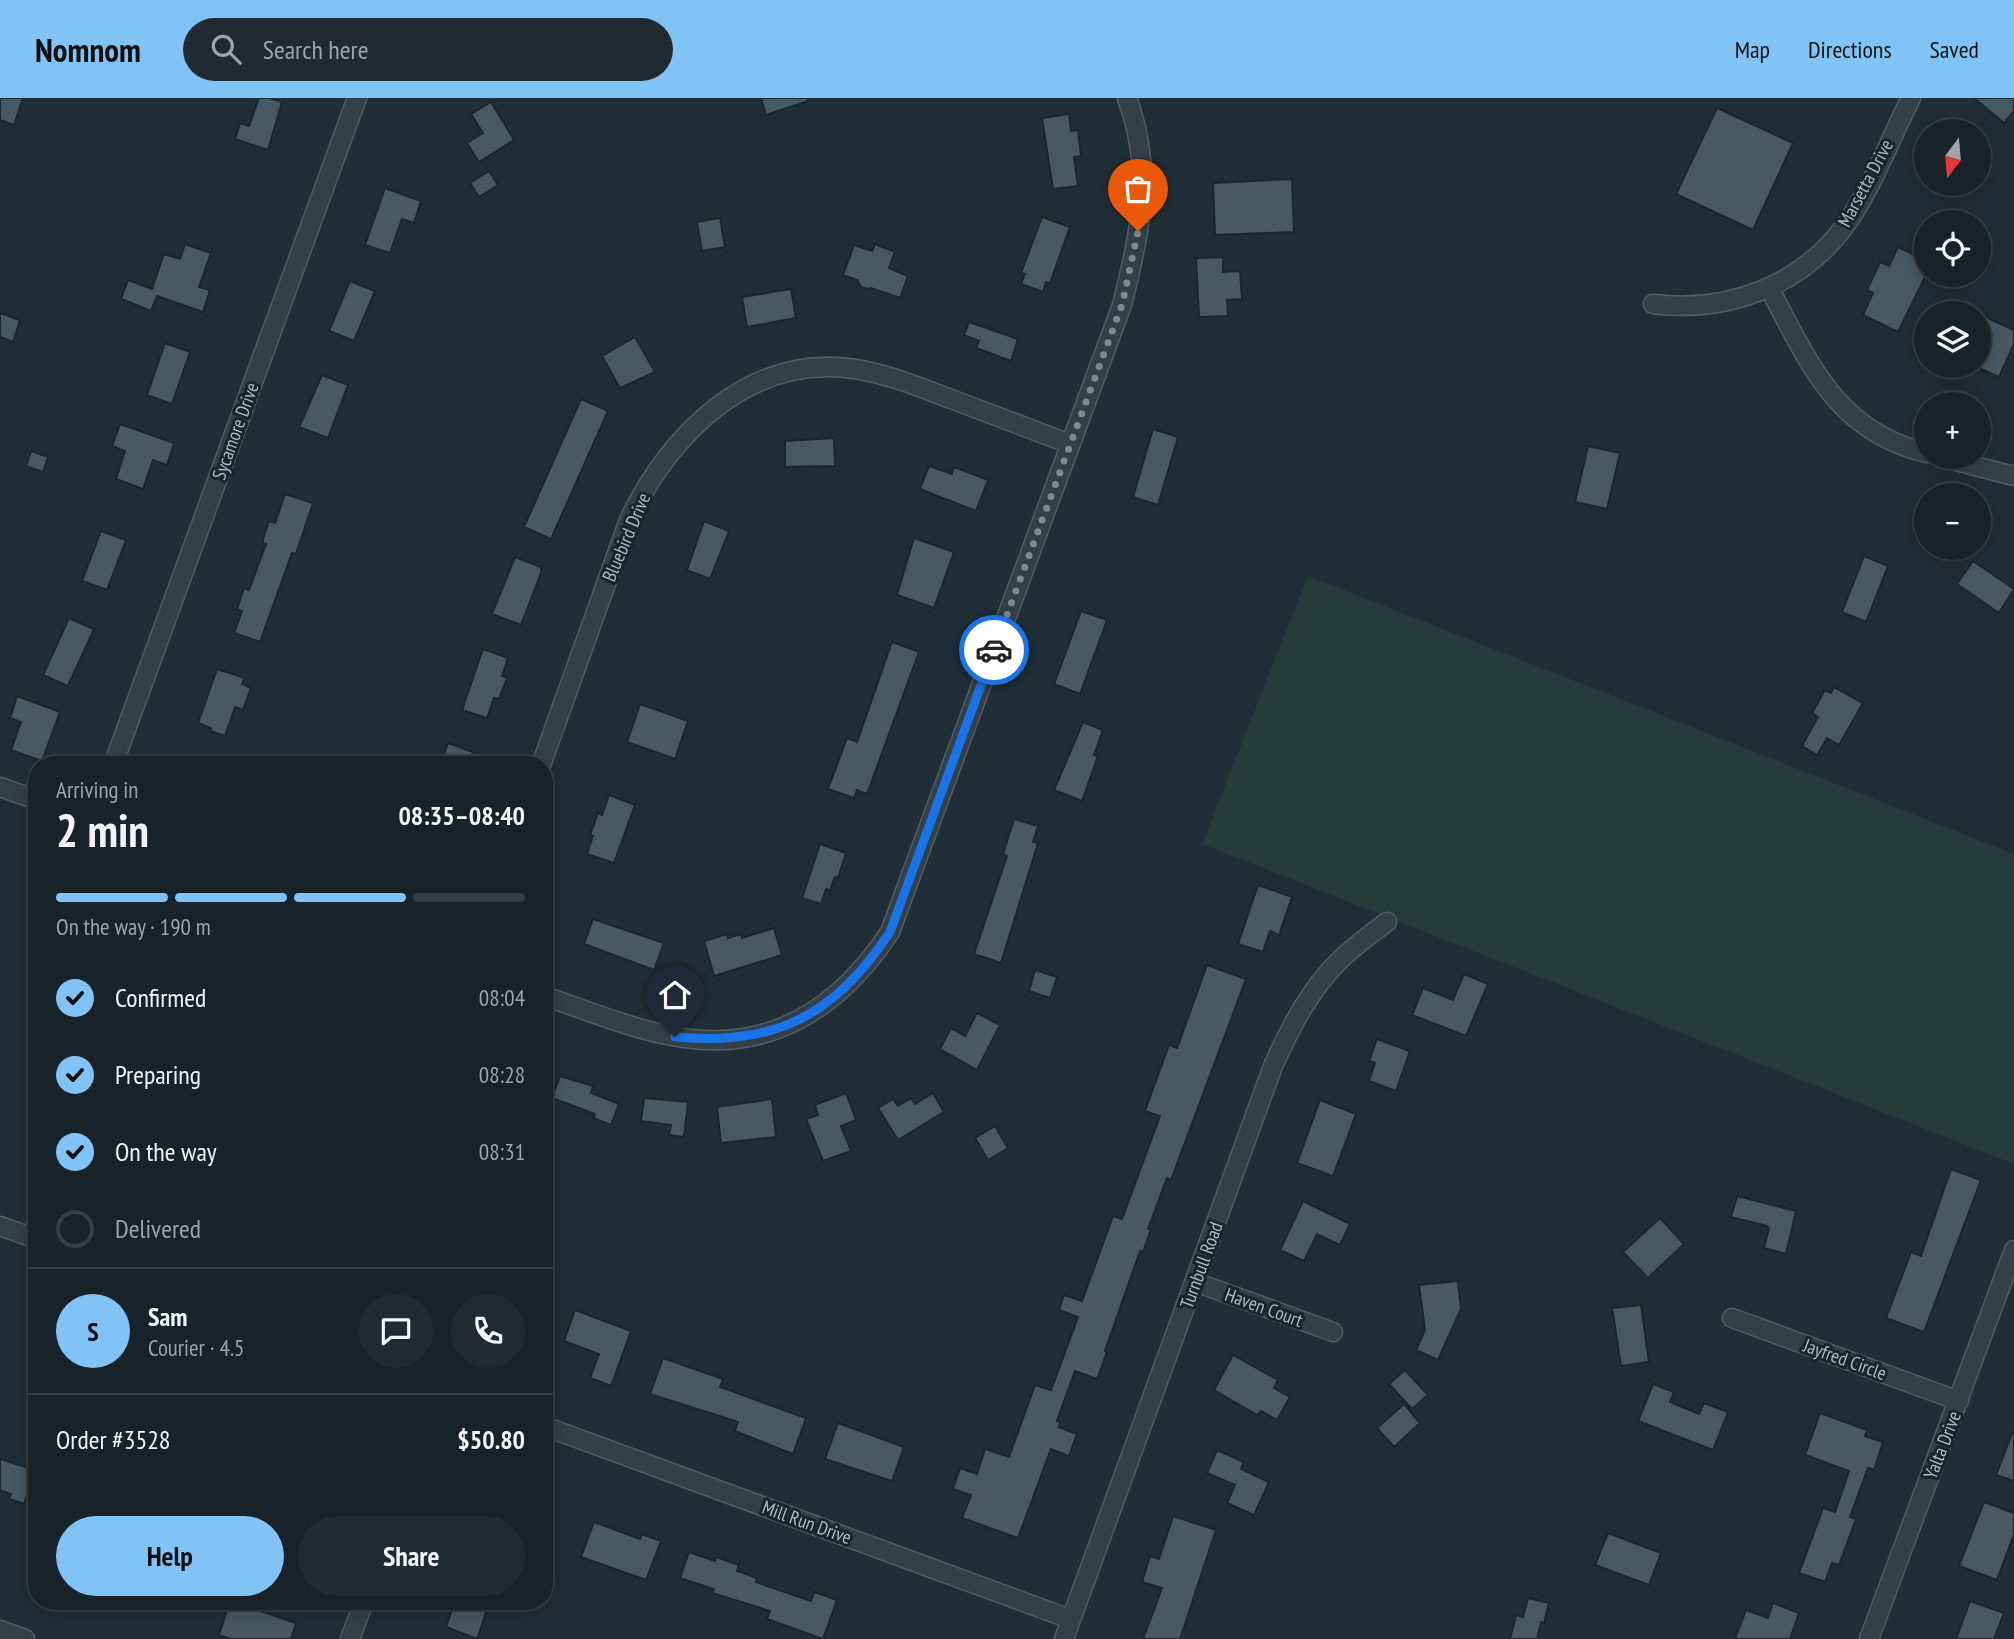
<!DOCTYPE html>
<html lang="en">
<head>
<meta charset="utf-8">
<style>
	:root { --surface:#182229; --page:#212a31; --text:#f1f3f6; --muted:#9fa4a8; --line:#363f46; --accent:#82c3f6 }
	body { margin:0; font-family:"PT Sans Narrow",sans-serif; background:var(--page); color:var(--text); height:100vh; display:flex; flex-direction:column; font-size:26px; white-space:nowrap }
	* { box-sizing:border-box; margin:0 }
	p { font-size:23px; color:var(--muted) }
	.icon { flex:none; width:38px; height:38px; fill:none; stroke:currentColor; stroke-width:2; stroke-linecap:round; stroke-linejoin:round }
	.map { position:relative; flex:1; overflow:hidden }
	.sheet { position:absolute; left:28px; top:658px; width:525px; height:854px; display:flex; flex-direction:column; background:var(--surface); border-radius:28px; box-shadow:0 4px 18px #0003,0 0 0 2px var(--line) }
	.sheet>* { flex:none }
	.needle { width:46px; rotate:196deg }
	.buttons { position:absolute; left:1914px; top:21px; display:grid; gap:14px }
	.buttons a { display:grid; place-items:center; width:77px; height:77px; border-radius:50%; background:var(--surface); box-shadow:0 4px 18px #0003,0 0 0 2px var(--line); font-size:35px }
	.pin { position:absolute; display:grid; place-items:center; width:60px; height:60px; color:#fff; margin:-72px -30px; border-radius:50% 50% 50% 0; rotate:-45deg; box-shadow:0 0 7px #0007 }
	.pin .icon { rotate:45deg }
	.courier { position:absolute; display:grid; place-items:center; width:70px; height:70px; margin:-35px; border:5px solid #1a73e8; border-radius:50%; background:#fff; color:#222; box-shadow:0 2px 9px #0007 }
	.overview em { font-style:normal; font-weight:800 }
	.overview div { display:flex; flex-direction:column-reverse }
	.overview { display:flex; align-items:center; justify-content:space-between; height:119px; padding:0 28px }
	h1 { font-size:46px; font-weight:800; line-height:52px }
	.bar { display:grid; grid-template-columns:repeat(4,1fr); gap:10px 7px; align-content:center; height:84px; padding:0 28px }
	.bar i { height:9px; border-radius:5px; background:var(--line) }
	.bar .current { background:var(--accent) }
	.bar p { grid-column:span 4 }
	.line { display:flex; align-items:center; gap:18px; padding:0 28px; border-top:2px solid var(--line) }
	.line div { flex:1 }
	.round { display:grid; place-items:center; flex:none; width:74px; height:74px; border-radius:37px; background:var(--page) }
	ol { padding:0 28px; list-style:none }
	li { display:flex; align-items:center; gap:21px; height:77px }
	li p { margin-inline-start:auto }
	li .icon { padding:7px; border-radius:50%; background:var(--accent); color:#111; stroke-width:4 }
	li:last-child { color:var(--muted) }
	li i { width:38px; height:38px; border:4px solid var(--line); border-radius:50% }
	.cta { display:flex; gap:14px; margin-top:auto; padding:14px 28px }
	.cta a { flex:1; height:80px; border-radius:42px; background:var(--accent); color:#111; font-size:28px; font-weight:800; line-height:80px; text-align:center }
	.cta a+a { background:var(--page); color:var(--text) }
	header { display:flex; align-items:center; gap:42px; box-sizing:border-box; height:98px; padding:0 35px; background:var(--accent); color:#111 }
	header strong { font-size:33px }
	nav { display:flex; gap:38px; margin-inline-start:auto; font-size:24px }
	.search { width:490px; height:63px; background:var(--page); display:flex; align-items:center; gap:18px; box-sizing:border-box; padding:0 24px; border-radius:38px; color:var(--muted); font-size:26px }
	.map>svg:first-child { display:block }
	.green { fill:#253c39 }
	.building { fill:#485963; stroke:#1b272e; stroke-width:2 }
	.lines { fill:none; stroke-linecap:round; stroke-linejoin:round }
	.street-casing { stroke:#515e65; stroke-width:21 }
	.street { stroke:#344048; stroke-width:18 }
	.done { stroke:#7c8a93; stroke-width:7; stroke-dasharray:0 12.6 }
	.route { stroke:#1a73e8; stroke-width:9 }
	.labels { text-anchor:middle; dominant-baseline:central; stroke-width:6; stroke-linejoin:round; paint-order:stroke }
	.street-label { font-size:19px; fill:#aebbc4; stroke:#19252c }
</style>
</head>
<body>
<header>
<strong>Nomnom</strong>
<div class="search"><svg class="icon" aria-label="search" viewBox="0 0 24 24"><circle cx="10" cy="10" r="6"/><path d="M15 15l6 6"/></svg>Search here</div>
<nav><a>Map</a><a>Directions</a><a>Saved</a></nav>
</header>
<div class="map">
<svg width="2014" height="1541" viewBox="0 0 2014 1541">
	<rect width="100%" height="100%" fill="#202e37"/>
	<path class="green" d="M1308,478L2014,756V1066L1202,746Z"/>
	<g class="building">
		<path d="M0,0H23L14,27L0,22Z"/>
		<path d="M259,0H269L282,4L268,52L235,41L240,25L249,28Z"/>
		<path d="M761,0H808V3L766,17Z"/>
		<path d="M1974,0H2014V13L2004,25Z"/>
		<path d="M491,4L514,42L479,64L467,45L483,35L471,16Z"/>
		<path d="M1717,10L1793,45L1753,132L1676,96Z"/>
		<path d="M1069,16L1071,33L1078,32L1081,58L1074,59L1078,88L1053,91L1042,20Z"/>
		<path d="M489,73L498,87L479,99L470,85Z"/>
		<path d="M1292,81L1294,134L1215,137L1213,85Z"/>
		<path d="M385,90L421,103L414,125L402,121L390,155L365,147Z"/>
		<path d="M1042,119L1070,129L1050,185L1046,184L1043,194L1021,186L1025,176L1021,175Z"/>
		<path d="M720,120L725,149L702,153L697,124Z"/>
		<path d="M185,146L211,155L199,189L210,192L203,214L157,198L151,213L121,201L128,182L152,191L164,156L180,161Z"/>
		<path d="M875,146L895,154L889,170L908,178L900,200L871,190L867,191L861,189L857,182L843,177L854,147L872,153Z"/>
		<path d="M1898,149L1927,163V175L1898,234L1863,217L1873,195L1867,192L1880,164L1889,168Z"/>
		<path d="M1223,159V174L1240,173L1242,201L1227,202L1228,218L1199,219L1196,160Z"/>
		<path d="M350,183L375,193L354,243L329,233Z"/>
		<path d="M791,191L796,220L747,229L742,199Z"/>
		<path d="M0,215L20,222L13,244L0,239Z"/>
		<path d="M1979,216L2014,232V246L1999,279L1979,270Z"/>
		<path d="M969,224L1018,241L1011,263L976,250L979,243L964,237Z"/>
		<path d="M635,239L655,274L620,290L602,258Z"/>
		<path d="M165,245L190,254L172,306L147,297Z"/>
		<path d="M322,277L348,287L328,340L299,329Z"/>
		<path d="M581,301L608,313L551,441L524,429Z"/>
		<path d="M120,326L174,345L167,367L153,362L143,391L116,381L125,353L112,348Z"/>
		<path d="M1153,331L1178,339L1158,407L1133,399Z"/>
		<path d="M834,340L835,368L785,369V343Z"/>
		<path d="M1588,348L1620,355L1607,411L1575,404Z"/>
		<path d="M31,353L48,359L43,374L26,368Z"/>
		<path d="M929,368L952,376L954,369L988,382L976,413L920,391Z"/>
		<path d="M285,396L313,405L296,456L292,455L260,544L234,535L242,513L237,511L244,490L249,492L266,446L262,444L269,423L275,425Z"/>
		<path d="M704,423L729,433L710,481L687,472Z"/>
		<path d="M101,433L126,442L107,492L82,483Z"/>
		<path d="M914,440L954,454L934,510L897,497Z"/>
		<path d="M1864,458L1888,468L1866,524L1842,514Z"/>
		<path d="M515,459L541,469V475L521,527L492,516Z"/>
		<path d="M1973,463L2014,491L1999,515L1957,486Z"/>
		<path d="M1081,513L1107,522L1080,596L1054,586Z"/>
		<path d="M69,520L94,531L68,588L43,577Z"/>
		<path d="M892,544L919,554L867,696L857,692L854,700L828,691L847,640L857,644Z"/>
		<path d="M483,551L508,560L502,578L507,580L499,601L494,600L487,620L462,612Z"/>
		<path d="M217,571L245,580L242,586L251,590L243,612L235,609L225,638L210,633L211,630L198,625Z"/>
		<path d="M1834,589L1863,605L1839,647L1827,640L1817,657L1802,648L1818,619L1812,615L1825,592L1831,595Z"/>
		<path d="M17,598L60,614L42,663L11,652L21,624L10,620Z"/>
		<path d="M640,606L688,623L675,661L627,644Z"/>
		<path d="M1083,624L1103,632L1094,657L1098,658L1082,703L1054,692Z"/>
		<path d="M448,645L473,654L468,667H440Z"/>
		<path d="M609,697L635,707L614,765L587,756L593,738L590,737L598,715L602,717Z"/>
		<path d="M1014,721L1038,728L1033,744L1038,745L1001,865L974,856L1007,758L1003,756Z"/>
		<path d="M820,746L846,755L838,780L835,779L830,792L826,791L821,806L802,800Z"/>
		<path d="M1258,787L1292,799L1279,837L1270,833L1263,854L1238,846Z"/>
		<path d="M593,821L664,845L654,872L584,846Z"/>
		<path d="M774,830L782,857L714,878L704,843L727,836L728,840L741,836L742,840Z"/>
		<path d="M1207,867L1246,881L1171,1082L1167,1080L1148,1131H1151L1143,1154L1140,1153L1105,1253L1107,1254L1097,1281L1075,1273L1057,1323L1060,1324L1059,1329L1077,1336L1069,1358L1051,1351L1018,1440L962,1420L971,1397L953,1391L960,1370L977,1376L985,1351L1009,1359L1035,1287L1051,1292L1078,1219L1059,1212L1064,1197L1082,1203L1113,1118L1122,1121L1160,1018L1145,1013L1169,947L1177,950Z"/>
		<path d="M1035,872L1057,879L1050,900L1029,893Z"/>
		<path d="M1464,876L1488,886L1466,938L1412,917L1423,890L1453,902Z"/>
		<path d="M977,915L1000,927L977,972L940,951L951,930L965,938Z"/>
		<path d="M1377,941L1410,953L1396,993L1369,983L1375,965L1369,963Z"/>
		<path d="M560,978L593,988L591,995L619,1006L611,1027L593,1020L595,1016L552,1000Z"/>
		<path d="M846,995L856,1022L841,1028L851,1053L823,1063L806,1021L818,1017L815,1007Z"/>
		<path d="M933,995L944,1014L898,1042L878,1010L893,1001L898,1008L911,1000L915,1006Z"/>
		<path d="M644,1000L688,1004L684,1039L669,1037L671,1027L641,1023Z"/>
		<path d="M772,1001L776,1039L721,1045L717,1009Z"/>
		<path d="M1320,1002L1356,1016L1333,1078L1297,1065Z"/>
		<path d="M995,1028L1008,1050L988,1062L975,1040Z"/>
		<path d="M1951,1071L1981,1082L1924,1234L1886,1220L1911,1154L1921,1158Z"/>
		<path d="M1737,1098L1796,1113L1786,1156L1764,1150L1769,1130L1767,1128L1731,1119Z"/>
		<path d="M1303,1103L1350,1126L1340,1147L1317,1136L1304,1163L1280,1152Z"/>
		<path d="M1660,1120L1684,1146L1648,1180L1623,1154Z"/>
		<path d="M1458,1183L1461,1211L1438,1262L1416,1252L1425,1232L1419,1187Z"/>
		<path d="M1641,1207L1649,1264L1621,1268L1612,1210Z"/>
		<path d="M575,1212L631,1233L611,1288L590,1280L599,1256L564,1243Z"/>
		<path d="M1233,1257L1278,1282L1274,1290L1290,1299L1277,1322L1261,1313L1257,1317L1214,1292Z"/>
		<path d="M663,1260L723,1281L720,1289L806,1320L793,1356L735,1333L738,1324L650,1296Z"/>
		<path d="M1405,1272L1428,1297L1412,1311L1389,1286Z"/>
		<path d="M1653,1286L1674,1294L1670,1304L1699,1316L1704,1305L1728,1314L1713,1352L1638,1323Z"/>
		<path d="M1404,1306L1420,1325L1394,1349L1377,1330Z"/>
		<path d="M1820,1315L1867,1332L1865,1338L1883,1344L1874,1372L1868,1370L1850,1419L1856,1421L1839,1467L1832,1465L1825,1484L1799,1475L1823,1410L1835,1414L1849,1373L1805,1357Z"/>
		<path d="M838,1325L904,1349L892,1383L825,1361Z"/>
		<path d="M2013,1333H2014V1383L1996,1377Z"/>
		<path d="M1217,1352L1244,1364L1241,1371L1269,1384L1254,1417L1227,1405L1235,1387L1207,1375Z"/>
		<path d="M0,1361L35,1372L24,1406L9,1401L11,1396L0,1392Z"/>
		<path d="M1984,1404L2014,1415V1436L1997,1482L1959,1468Z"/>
		<path d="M1173,1418L1216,1432L1180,1541H1143L1162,1490L1142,1484L1150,1458L1159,1461Z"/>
		<path d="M594,1424L640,1441L642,1436L661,1443L646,1482L581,1459Z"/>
		<path d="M1608,1435L1661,1455L1649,1487L1595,1467Z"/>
		<path d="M689,1454L715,1463L716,1459L739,1467L737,1473L757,1480L756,1484L811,1503L814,1494L837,1502L823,1541L767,1521L770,1513L712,1495L714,1491L680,1480Z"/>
		<path d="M1528,1500L1549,1505L1544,1525L1541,1524L1537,1541H1510L1516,1517L1523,1519Z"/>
		<path d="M230,1503L296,1525L291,1541H231L219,1537Z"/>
		<path d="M455,1503H490L477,1541L446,1529Z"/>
		<path d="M1970,1503L2004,1515L1994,1541H1956Z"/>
		<path d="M1773,1505L1799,1515L1790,1541H1735L1746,1512L1768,1520Z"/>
	</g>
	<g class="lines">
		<defs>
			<g id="street">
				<path d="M1769,190C1809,264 1836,334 1927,355"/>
				<path d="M1653,206C1726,215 1799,189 1844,129C1871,93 1890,41 1911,0"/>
				<path d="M1941,359L2014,378"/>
				<path d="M113,667L357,0"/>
				<path d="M541,667L629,422C670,335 751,255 855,271C888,276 919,289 951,301C991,316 1030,331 1070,346"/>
				<path d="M0,689L37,702"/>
				<path d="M544,898C586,912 629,930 672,938C768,957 839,911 890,834L1122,207C1140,134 1154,73 1127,0"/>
				<path d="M0,1128L37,1141"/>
				<path d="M1195,1184L1333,1234"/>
				<path d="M1732,1220L1959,1303"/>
				<path d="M544,1328L1070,1521"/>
				<path d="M0,1532L25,1541"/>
				<path d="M350,1541L364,1503"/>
				<path d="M1064,1541L1273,968C1290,930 1310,891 1340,862C1354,848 1371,836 1387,824"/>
				<path d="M1869,1541L2014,1152"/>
			</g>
		</defs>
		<use href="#street" class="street-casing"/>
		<use href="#street" class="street"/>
	</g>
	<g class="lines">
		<path class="done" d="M994,552L1122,207L1138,133"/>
		<path class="route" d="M675,939C775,948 835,918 890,834L994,552"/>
	</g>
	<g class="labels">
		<g class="street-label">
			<text transform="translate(1865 85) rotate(-62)">Marsetta Drive</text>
			<text transform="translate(235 333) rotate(-70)">Sycamore Drive</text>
			<text transform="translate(626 439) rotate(-67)">Bluebird Drive</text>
			<text transform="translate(1201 1167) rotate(-70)">Turnbull Road</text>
			<text transform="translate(1264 1209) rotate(20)">Haven Court</text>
			<text transform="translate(1845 1261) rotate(20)">Jayfred Circle</text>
			<text transform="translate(1942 1347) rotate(-69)">Yalta Drive</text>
			<text transform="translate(807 1424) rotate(20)">Mill Run Drive</text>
		</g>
	</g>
</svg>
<div class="buttons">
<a><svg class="needle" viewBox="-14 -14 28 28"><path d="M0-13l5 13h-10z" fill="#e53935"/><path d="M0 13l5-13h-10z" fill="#9fa4a8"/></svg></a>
<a><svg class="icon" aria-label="locate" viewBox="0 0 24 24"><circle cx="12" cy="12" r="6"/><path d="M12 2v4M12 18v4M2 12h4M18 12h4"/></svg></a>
<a><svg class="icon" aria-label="layers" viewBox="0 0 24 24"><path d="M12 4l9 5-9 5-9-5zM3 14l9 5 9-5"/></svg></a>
<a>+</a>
<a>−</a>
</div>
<div class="pin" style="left:1138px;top:133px;background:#ea580c"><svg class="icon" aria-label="bag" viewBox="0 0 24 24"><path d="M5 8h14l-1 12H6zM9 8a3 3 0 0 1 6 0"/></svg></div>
<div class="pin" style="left:675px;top:939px;background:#1f2937"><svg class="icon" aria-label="home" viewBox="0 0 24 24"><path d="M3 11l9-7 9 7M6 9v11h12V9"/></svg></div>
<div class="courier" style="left:994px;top:552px"><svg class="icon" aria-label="car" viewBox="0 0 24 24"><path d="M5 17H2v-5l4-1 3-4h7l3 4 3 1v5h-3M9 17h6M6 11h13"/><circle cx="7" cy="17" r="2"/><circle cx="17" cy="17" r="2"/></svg></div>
<section class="sheet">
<div class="overview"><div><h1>2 min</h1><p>Arriving in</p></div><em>08:35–08:40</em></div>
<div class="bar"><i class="current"></i><i class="current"></i><i class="current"></i><i></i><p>On the way · 190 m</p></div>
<ol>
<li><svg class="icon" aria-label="check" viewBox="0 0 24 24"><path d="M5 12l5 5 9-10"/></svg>Confirmed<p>08:04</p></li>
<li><svg class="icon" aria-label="check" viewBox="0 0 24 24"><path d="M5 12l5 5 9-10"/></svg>Preparing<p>08:28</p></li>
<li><svg class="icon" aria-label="check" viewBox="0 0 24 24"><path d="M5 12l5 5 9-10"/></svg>On the way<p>08:31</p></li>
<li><i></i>Delivered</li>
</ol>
<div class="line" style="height:126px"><b class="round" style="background:var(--accent);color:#111">S</b><div><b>Sam</b><p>Courier · 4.5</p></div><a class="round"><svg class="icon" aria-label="chat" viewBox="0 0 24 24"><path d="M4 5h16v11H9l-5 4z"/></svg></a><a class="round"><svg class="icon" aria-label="phone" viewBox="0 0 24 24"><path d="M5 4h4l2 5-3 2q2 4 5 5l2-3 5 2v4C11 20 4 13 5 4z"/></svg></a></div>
<div class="line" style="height:91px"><div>Order #3528</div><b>$50.80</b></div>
<div class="cta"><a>Help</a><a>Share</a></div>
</section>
</div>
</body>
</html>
